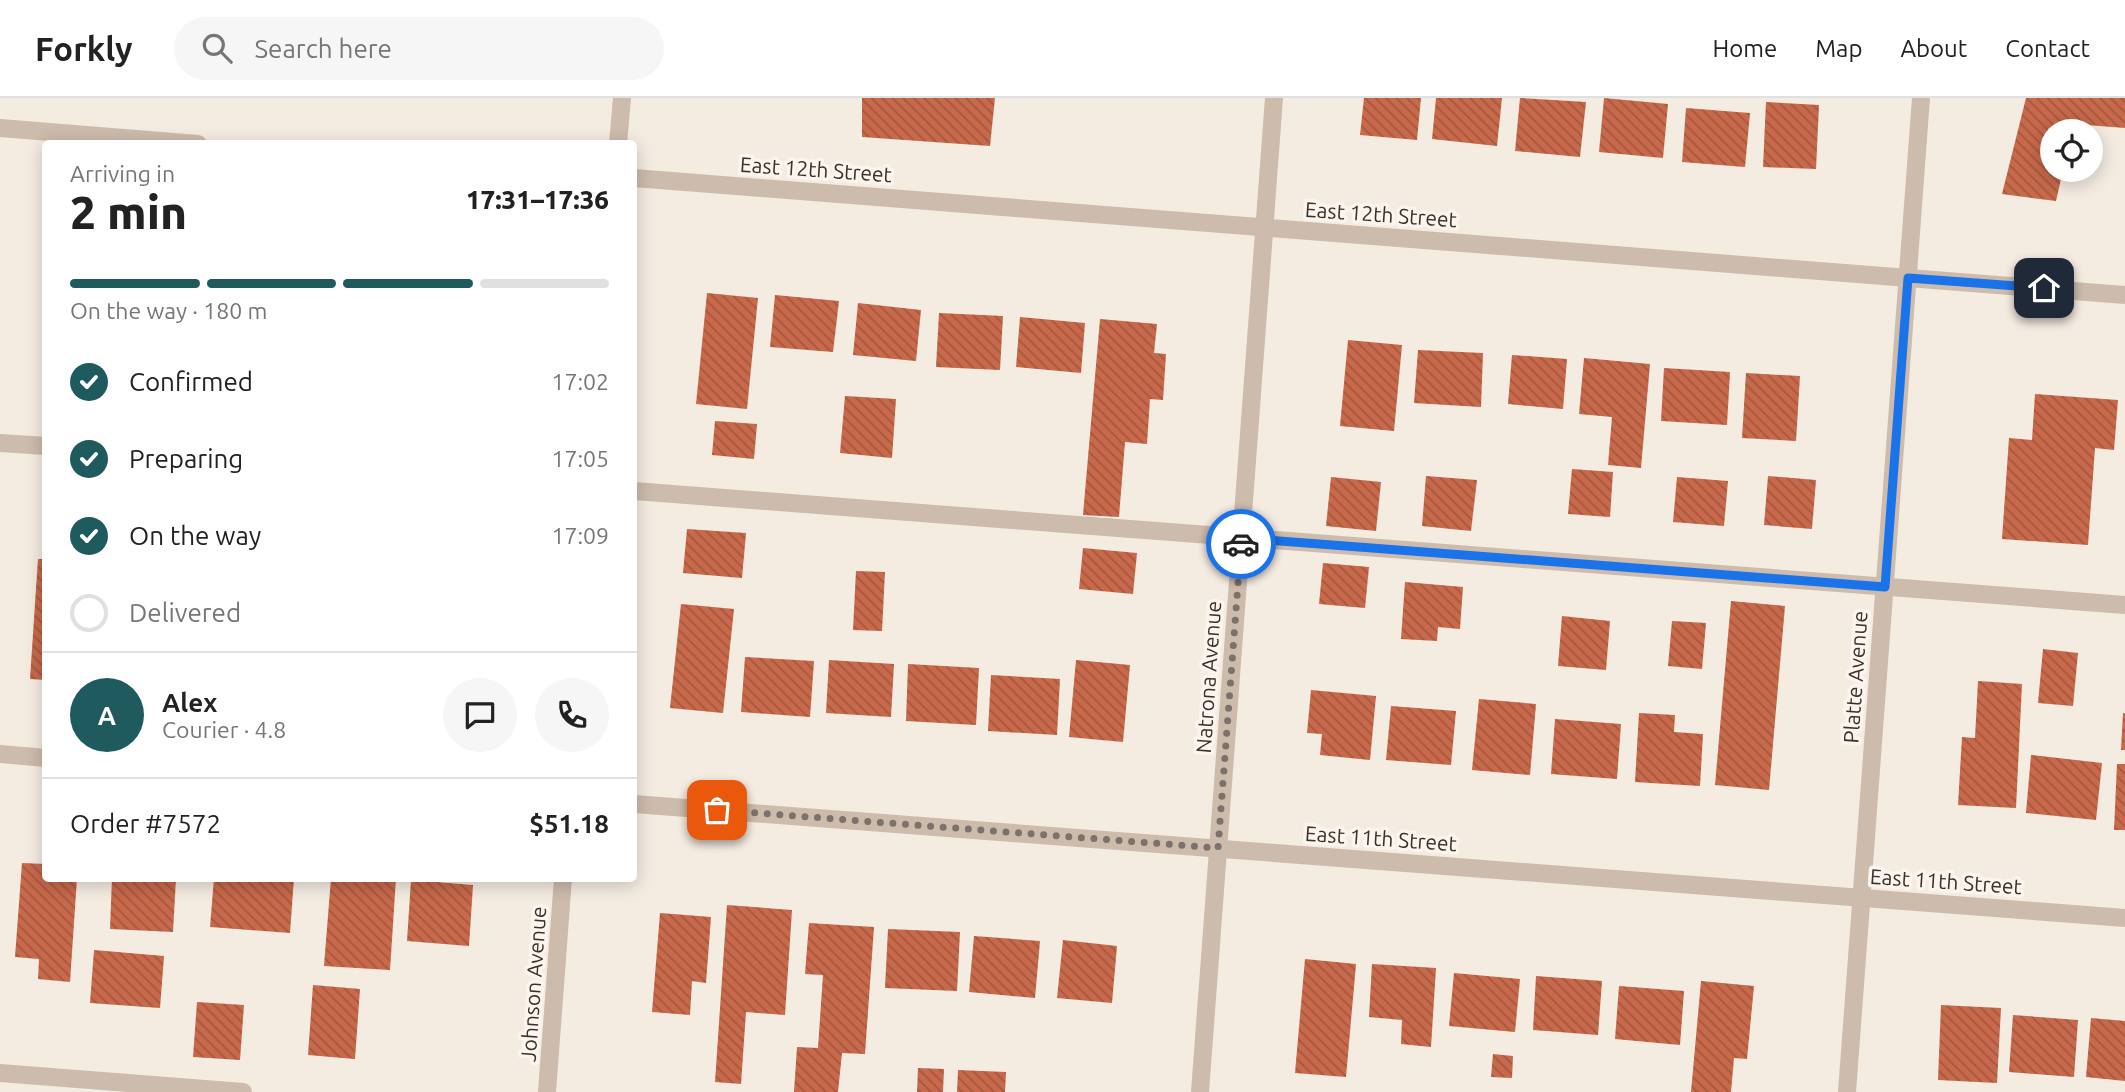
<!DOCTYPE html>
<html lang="en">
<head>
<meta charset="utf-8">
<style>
	:root { --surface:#fff; --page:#f6f6f6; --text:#222; --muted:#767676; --line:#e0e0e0; --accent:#1f5a5e }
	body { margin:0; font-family:Ubuntu,sans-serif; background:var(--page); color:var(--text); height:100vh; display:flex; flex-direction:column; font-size:26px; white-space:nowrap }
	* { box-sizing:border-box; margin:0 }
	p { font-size:23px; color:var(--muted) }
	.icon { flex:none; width:38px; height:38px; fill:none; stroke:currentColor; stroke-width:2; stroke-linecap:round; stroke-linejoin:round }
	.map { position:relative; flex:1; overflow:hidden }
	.side { position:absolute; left:42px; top:42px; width:595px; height:742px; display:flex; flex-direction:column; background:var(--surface); border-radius:7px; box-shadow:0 4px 18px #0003 }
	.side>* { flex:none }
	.tools { position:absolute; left:2040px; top:21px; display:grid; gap:14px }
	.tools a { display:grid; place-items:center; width:63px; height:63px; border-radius:50%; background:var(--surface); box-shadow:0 4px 18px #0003; font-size:35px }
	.pin { position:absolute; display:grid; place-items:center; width:60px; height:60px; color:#fff; margin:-30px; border-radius:14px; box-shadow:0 4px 10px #0006 }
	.courier { position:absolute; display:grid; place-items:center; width:70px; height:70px; margin:-35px; border:5px solid #1a73e8; border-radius:50%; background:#fff; color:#222; box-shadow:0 2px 9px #0007 }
	.summary em { font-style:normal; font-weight:800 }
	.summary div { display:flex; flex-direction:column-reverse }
	.summary { display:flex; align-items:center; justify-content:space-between; height:119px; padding:0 28px }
	h1 { font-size:46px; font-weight:800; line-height:52px }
	.bar { display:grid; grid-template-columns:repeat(4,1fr); gap:10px 7px; align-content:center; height:84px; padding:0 28px }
	.bar i { height:9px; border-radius:5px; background:var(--line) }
	.bar .on { background:var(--accent) }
	.bar p { grid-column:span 4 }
	.line { display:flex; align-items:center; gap:18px; padding:0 28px; border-top:2px solid var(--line) }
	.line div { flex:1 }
	.round { display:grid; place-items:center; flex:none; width:74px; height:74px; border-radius:37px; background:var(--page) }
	ol { padding:0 28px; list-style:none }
	li { display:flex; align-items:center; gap:21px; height:77px }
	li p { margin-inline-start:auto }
	li .icon { padding:7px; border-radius:50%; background:var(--accent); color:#fff; stroke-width:4 }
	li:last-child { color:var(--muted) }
	li i { width:38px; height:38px; border:4px solid var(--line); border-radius:50% }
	header { display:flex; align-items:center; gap:42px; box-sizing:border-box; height:98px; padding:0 35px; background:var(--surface); border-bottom:2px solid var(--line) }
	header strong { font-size:33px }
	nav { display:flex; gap:38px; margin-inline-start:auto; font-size:24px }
	.search { width:490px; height:63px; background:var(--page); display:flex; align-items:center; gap:18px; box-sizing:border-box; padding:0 24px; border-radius:38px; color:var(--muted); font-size:26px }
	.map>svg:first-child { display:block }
	.building { fill:url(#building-back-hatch) }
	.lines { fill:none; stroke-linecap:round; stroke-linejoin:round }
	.lane { stroke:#cdbbac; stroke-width:18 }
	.street { stroke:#cdbbac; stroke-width:18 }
	.done { stroke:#7c716b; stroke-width:7; stroke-dasharray:0 12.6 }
	.route { stroke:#1a73e8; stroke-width:9 }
	.labels { text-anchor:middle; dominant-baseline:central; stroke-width:7; stroke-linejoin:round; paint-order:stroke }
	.street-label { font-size:21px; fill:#3b302b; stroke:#fbf5ee }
</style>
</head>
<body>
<header>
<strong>Forkly</strong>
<div class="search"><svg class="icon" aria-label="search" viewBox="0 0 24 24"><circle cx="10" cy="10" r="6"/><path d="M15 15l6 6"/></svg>Search here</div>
<nav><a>Home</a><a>Map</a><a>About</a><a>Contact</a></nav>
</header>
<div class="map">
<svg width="2125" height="994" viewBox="0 0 2125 994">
	<defs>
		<pattern id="building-back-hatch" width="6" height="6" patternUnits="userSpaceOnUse" patternTransform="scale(1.75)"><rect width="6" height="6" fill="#c8694b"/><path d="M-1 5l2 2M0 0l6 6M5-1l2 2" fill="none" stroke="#a4573f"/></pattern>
	</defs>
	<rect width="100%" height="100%" fill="#f4ebe1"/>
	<g class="building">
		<path d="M862,0H995L990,48L862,39Z"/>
		<path d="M1364,0H1421L1417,42L1360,37Z"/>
		<path d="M1436,0H1502L1497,48L1432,41Z"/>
		<path d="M1520,0L1586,4L1580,59L1515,53Z"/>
		<path d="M1604,0L1668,6L1663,60L1599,54Z"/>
		<path d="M2026,0H2125V30L2074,26L2072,33H2053V72H2063L2056,103L2002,96Z"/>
		<path d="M1766,4L1819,7L1816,71L1763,69Z"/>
		<path d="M1686,10L1750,15L1745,69L1682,64Z"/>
		<path d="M707,195L758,200L747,311L696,306Z"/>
		<path d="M775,197L839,203L833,254L770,249Z"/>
		<path d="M858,205L921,212L916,263L853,257Z"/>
		<path d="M939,215L1003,218L1000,272L936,269Z"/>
		<path d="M1020,219L1085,225L1081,275L1016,269Z"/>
		<path d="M1100,221L1157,226L1154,255L1166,256L1163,302L1150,301L1147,346L1125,344L1119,419L1083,417Z"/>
		<path d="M1348,242L1402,247L1394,333L1340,328Z"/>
		<path d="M1418,252L1483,255L1481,309L1414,305Z"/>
		<path d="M1512,257L1567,261L1563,311L1508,306Z"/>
		<path d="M1584,260L1650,266L1641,370L1608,367L1612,319L1579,316Z"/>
		<path d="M1664,270L1730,274L1727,327L1661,323Z"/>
		<path d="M1746,275L1800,278L1796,343L1742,340Z"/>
		<path d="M2035,296L2118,302L2114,352L2095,350L2088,447L2002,441L2009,340L2032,342Z"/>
		<path d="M845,298L896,301L892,360L840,355Z"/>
		<path d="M715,323L757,326L754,361L712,357Z"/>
		<path d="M1572,371L1613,374L1610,419L1568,416Z"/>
		<path d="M1426,378L1477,382L1471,433L1422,428Z"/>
		<path d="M1768,378L1816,382L1812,431L1764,427Z"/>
		<path d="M1331,379L1381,384L1376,433L1326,428Z"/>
		<path d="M1677,379L1728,383L1724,428L1673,424Z"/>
		<path d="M687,431L746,435L742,480L683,475Z"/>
		<path d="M1083,450L1137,455L1133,496L1079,491Z"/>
		<path d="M38,461H46V582L30,581Z"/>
		<path d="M1323,465L1369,469L1365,510L1319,506Z"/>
		<path d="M856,473L885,474L882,533L853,532Z"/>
		<path d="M1405,484L1463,489L1460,531L1438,529L1437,543L1401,541Z"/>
		<path d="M1731,503L1785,508L1769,692L1715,687Z"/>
		<path d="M681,506L734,511L723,615L670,610Z"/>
		<path d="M1562,518L1610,523L1606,572L1558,568Z"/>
		<path d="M1672,523L1706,525L1702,571L1668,568Z"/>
		<path d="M2043,551L2078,555L2073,608L2038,605Z"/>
		<path d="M745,559L814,563L810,619L741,614Z"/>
		<path d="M829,562L894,566L891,619L826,615Z"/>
		<path d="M1076,562L1130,567L1123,644L1069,639Z"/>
		<path d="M908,566L979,570L976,627L906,623Z"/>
		<path d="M991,577L1060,581L1057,637L988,633Z"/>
		<path d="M1978,583L2022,586L2016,710L1958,707L1962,639L1975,640Z"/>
		<path d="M1311,592L1376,598L1370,662L1320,657L1322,636L1307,635Z"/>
		<path d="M1479,601L1536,606L1530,677L1472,672Z"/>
		<path d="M1391,608L1456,613L1451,667L1386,662Z"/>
		<path d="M1639,615L1675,617L1674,634L1703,636L1700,688L1635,684Z"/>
		<path d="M2123,615H2125V652H2121Z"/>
		<path d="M1555,621L1621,626L1617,681L1551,676Z"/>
		<path d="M2031,657L2102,665L2096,722L2026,715Z"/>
		<path d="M2117,666H2125V732H2114Z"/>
		<path d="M22,765L46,766V780H77L70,884L38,881L39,861L15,859Z"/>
		<path d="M112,780H176L173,834L110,831Z"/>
		<path d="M214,780H294L290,835L210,829Z"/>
		<path d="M331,780H396L390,872L324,868Z"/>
		<path d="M411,782L473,787L469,848L407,843Z"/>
		<path d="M727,807L792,812L785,917L746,914L741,986L715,984Z"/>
		<path d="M660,815L711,819L706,885L692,883L690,917L652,914Z"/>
		<path d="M809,825L874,829L865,956L842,955L838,994H794L797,949L818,950L823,877L805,876Z"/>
		<path d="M888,831L960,834L957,893L885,890Z"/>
		<path d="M974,838L1040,843L1035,900L969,894Z"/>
		<path d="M1063,842L1117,848L1112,905L1057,900Z"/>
		<path d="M94,852L164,858L160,910L90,905Z"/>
		<path d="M1305,861L1356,866L1346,979L1295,975Z"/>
		<path d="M1372,866L1436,870L1431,949L1401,946L1402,922L1369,919Z"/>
		<path d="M1454,875L1520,881L1515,934L1449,928Z"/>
		<path d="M1536,878L1602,883L1598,937L1533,932Z"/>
		<path d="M1701,883L1754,888L1747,961L1734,960L1731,994H1691Z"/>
		<path d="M313,887L360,891L355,961L308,957Z"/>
		<path d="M1619,888L1684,893L1680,947L1615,941Z"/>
		<path d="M197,904L244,907L240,962L193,959Z"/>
		<path d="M1941,907L2001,910L1997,985L1938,982Z"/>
		<path d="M2013,917L2078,922L2074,979L2009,974Z"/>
		<path d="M2091,920L2125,923V983L2086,979Z"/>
		<path d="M1493,956L1513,958L1512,980L1491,979Z"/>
		<path d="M918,970L944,971L943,994H917Z"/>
		<path d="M958,972L1006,974L1005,994H957Z"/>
	</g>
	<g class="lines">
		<g class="lane">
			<path d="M0,345L46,348"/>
			<path d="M634,393L2125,507"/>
			<path d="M0,975L243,994"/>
		</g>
		<g class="street">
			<path d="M0,30L198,46"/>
			<path d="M618,46L622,0"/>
			<path d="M634,80L2125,197"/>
			<path d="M0,656L46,660"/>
			<path d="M634,706L2125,820"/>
			<path d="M547,994L563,780"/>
			<path d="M1200,994L1274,0"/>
			<path d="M1847,994L1921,0"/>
		</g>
	</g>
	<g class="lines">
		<path class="done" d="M717,712L1218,750L1241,446"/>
		<path class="route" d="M1241,446V440L1885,489L1908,180L2044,190"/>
	</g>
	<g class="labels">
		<g class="street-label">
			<text transform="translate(816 71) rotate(4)">East 12th Street</text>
			<text transform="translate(1381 116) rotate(4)">East 12th Street</text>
			<text transform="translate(1208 579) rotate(-86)">Natrona Avenue</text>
			<text transform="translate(1855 579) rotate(-86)">Platte Avenue</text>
			<text transform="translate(1381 740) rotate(4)">East 11th Street</text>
			<text transform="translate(1946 783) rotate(4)">East 11th Street</text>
			<text transform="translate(533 886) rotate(-86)">Johnson Avenue</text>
		</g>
	</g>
</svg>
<div class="tools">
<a><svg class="icon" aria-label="locate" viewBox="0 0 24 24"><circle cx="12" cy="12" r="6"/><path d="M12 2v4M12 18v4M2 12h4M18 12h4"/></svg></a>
</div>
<div class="pin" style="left:717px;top:712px;background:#ea580c"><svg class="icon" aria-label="bag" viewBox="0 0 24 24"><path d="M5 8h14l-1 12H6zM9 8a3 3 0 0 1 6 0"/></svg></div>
<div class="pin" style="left:2044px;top:190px;background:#1f2937"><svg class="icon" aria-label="home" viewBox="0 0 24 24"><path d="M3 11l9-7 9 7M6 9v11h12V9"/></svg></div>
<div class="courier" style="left:1241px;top:446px"><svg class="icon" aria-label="car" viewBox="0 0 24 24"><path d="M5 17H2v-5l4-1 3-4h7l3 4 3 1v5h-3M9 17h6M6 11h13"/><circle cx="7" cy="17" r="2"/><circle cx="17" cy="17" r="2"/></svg></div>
<section class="side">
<div class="summary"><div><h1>2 min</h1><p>Arriving in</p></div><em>17:31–17:36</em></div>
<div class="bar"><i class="on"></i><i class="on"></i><i class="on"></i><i></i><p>On the way · 180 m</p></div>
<ol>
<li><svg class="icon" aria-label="check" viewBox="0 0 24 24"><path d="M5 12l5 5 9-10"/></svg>Confirmed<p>17:02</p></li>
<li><svg class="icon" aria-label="check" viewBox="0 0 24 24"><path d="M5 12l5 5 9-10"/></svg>Preparing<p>17:05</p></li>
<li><svg class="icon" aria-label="check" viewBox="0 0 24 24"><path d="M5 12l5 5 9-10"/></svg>On the way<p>17:09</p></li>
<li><i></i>Delivered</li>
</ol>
<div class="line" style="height:126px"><b class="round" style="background:var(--accent);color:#fff">A</b><div><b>Alex</b><p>Courier · 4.8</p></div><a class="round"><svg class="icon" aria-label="chat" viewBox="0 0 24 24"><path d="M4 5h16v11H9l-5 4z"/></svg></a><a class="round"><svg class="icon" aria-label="phone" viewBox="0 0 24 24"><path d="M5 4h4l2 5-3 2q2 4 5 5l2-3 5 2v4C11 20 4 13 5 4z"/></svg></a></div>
<div class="line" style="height:91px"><div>Order #7572</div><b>$51.18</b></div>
</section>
</div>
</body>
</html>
